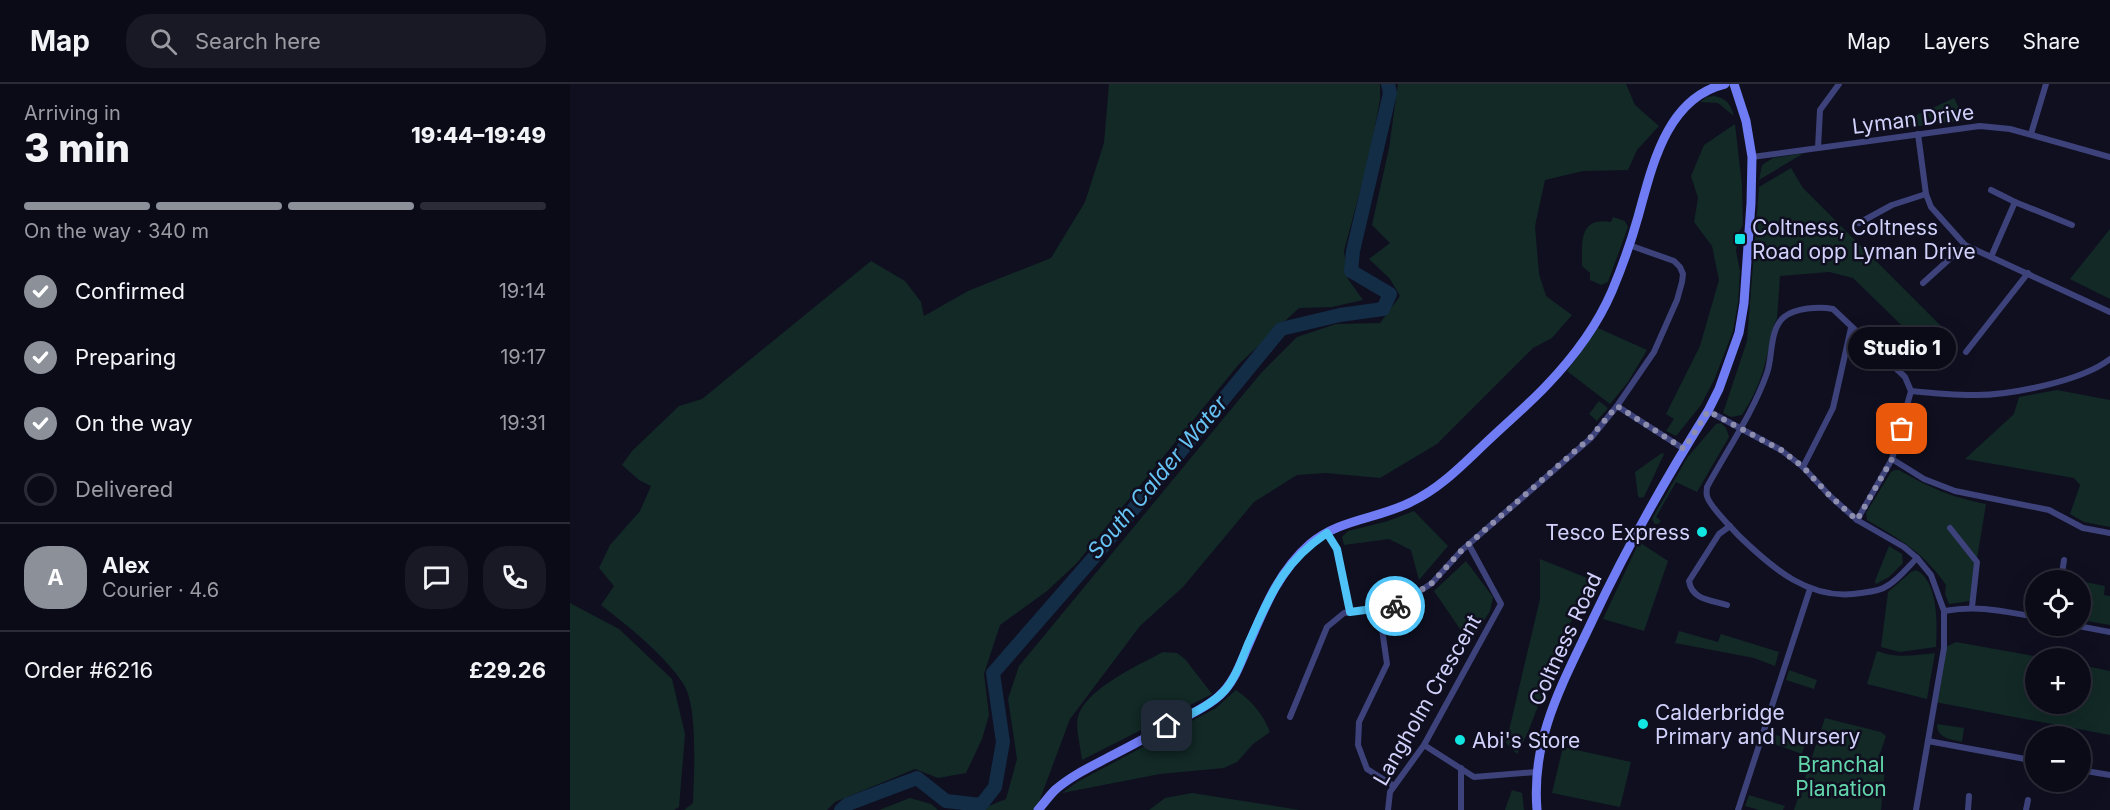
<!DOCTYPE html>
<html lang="en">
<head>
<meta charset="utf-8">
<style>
	:root { --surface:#0b0b18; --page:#191925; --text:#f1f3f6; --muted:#9a9ba2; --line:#2b2b37; --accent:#8c9099 }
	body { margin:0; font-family:Inter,sans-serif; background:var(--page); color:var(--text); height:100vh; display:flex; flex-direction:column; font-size:22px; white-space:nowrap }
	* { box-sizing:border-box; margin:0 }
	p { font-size:20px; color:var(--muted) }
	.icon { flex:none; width:33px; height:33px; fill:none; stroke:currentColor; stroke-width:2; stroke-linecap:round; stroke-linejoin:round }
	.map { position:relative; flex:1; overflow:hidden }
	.panel { display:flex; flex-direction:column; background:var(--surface); width:570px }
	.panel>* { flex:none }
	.controls { position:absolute; left:1455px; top:486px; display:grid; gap:12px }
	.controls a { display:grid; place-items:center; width:66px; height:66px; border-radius:50%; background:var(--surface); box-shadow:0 6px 24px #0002,0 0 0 2px var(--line); font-size:30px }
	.pin { position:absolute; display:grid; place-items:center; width:51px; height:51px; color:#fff; margin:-26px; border-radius:12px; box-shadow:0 3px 9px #0006 }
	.courier { position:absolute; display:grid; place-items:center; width:60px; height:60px; margin:-30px; border:4px solid #4fc3f7; border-radius:50%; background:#fff; color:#222; box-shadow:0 2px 8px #0007 }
	.bubble { position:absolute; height:42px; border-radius:21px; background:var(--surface); box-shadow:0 6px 24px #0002,0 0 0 2px var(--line); font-size:20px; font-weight:800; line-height:42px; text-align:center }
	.headline em { font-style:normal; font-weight:800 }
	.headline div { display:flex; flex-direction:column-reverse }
	.headline { display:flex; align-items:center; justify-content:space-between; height:102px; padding:0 24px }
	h1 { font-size:39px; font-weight:800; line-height:45px }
	.bar { display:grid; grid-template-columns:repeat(4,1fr); gap:9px 6px; align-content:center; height:72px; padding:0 24px }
	.bar i { height:8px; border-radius:4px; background:var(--line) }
	.bar .active { background:var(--accent) }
	.bar p { grid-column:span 4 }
	.line { display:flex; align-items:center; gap:15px; padding:0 24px; border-top:2px solid var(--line) }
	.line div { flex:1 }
	.round { display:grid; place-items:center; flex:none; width:63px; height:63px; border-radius:24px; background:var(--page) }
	ol { padding:0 24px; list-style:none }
	li { display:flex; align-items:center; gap:18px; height:66px }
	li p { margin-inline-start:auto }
	li .icon { padding:6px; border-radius:50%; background:var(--accent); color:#fff; stroke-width:4 }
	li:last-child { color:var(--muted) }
	li i { width:33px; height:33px; border:3px solid var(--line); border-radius:50% }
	header { display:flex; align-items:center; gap:36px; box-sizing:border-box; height:84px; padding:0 30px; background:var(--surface); border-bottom:2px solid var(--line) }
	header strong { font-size:28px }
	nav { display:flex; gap:33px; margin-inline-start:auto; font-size:21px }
	.search { width:420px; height:54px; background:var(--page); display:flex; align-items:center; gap:15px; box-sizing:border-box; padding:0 21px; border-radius:24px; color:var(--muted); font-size:22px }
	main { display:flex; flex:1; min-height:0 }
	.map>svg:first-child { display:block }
	.green { fill:#122926 }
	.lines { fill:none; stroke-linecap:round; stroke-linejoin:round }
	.river { stroke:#122d45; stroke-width:14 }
	.street { stroke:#3d427b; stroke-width:6 }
	.secondary { stroke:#707cf4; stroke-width:9 }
	.done { stroke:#8d8dae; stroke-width:6; stroke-dasharray:0 10.8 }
	.route { stroke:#4fc3f7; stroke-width:8 }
	.poi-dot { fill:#12e6e2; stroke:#0f0f20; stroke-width:2 }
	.labels { text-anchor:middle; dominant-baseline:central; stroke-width:5; stroke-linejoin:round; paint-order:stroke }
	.street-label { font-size:21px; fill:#d1d1fb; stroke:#0f0f20 }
	.poi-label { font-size:21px; fill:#d1d1fb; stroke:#0f0f20; text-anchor:start }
	.park-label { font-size:21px; fill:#63d5ab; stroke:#0f0f20 }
	.water-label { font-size:22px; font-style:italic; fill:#67c3f3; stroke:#0f0f20 }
</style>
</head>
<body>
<header>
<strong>Map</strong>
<div class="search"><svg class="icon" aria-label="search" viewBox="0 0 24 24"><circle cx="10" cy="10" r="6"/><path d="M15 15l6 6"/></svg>Search here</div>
<nav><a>Map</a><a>Layers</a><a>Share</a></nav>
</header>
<main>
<section class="panel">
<div class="headline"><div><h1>3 min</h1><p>Arriving in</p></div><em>19:44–19:49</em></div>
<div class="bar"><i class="active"></i><i class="active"></i><i class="active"></i><i></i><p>On the way · 340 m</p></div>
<ol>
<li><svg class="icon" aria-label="check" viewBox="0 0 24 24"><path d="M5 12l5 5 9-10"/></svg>Confirmed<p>19:14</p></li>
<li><svg class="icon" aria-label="check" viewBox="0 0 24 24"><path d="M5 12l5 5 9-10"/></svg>Preparing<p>19:17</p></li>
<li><svg class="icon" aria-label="check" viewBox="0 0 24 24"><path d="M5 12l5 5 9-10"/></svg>On the way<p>19:31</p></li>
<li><i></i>Delivered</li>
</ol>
<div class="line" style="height:108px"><b class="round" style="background:var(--accent);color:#fff">A</b><div><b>Alex</b><p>Courier · 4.6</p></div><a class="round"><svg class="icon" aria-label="chat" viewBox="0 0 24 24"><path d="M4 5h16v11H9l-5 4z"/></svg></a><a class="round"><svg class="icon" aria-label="phone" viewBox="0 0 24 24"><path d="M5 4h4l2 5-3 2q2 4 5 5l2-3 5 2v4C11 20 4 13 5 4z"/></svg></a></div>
<div class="line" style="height:78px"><div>Order #6216</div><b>£29.26</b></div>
</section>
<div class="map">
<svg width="1540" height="726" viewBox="0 0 1540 726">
	<rect width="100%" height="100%" fill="#0f0f20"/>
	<g class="green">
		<path d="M539,0H810V16L800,69L774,167L778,195L793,216L762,223L729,224L669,280L506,480L477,507L430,541L414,590L419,631L412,655L396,689L368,694L345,685L265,718L257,726H114L123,719C124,692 128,623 114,601C97,573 57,541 31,521L44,502L29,484L40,461L70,427L81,402L69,396L52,381L62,367L109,322L132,315L301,177L335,197L351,218L354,232L398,207L481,174L515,118L534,59Z"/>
		<path d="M828,0H1056L1065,21L1089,42L1067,66L1058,86L1013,87L975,96L965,142L969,190L976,212L1002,231L982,254L963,264L867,360L810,394L756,389L727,391L684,418L613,503L570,542L500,635L466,726H409L436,715L447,675L438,615L449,582L691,289L727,253L766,240L810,239L830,212L820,195L799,175L820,159L802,141L819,64Z"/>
		<path d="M1144,12C1157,15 1160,19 1164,32L1148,19L1130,18L1137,13Z"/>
		<path d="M1384,14L1395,36L1363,40L1356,27Z"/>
		<path d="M1352,28L1359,41L1342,43L1338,36Z"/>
		<path d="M1165,40L1172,101L1173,141L1169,148L1166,167L1170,187L1168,219L1163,247L1145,294L1131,321L1106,352L1096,347L1104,335L1096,330L1130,262L1149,196L1142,162L1124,138L1128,114L1121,92L1134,61Z"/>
		<path d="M1234,69L1189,96L1192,81L1203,74Z"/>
		<path d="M1221,84L1233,104L1381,252L1362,271L1283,194L1259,188L1210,192L1207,235L1204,240C1196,277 1193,299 1172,331L1161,333L1153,329L1177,257L1189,103Z"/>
		<path d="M1043,133L1055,137L1058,143L1038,198L1031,201L1020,196V189L1012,182C1012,158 1009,132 1041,138Z"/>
		<path d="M1540,145V215L1500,195Z"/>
		<path d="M1028,244L1077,266L1058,298L1040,320L997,287Z"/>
		<path d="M1487,306L1540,316V443L1514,438L1500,430L1510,401L1504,394L1395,375L1444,330L1449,313Z"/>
		<path d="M1029,317L1038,324L1027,337L1019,330Z"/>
		<path d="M1151,339L1156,344L1159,353L1127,408L1106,398L1086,433L1091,437L1088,440H1085L1082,436L1083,433L1117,374L1146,340Z"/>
		<path d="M1092,369L1094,370L1074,413L1070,414L1068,412L1065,388Z"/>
		<path d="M1325,386H1329C1360,404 1381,413 1416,420L1400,517L1379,520L1375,510L1376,501C1353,468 1331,456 1297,436L1296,429L1321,388Z"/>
		<path d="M844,427L878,462L849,496L841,466L819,455L774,461L772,453L778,447L818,437Z"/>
		<path d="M1069,458L1098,477L1074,547L1033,535Z"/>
		<path d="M1319,462L1332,470L1333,479L1319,493L1306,500L1305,497Z"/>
		<path d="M970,475L1027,498L1004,530L958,648L947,670L936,659L970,515Z"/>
		<path d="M896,477L923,513L920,527L901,557L899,558L864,507Z"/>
		<path d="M1346,486C1369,497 1367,542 1366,563L1330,568L1311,563L1318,508L1341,488Z"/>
		<path d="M1515,498L1535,502L1534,511L1540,512V541L1511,536V507H1513Z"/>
		<path d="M0,519L49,545L102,595L115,650L109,723L104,726H0Z"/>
		<path d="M1109,547L1148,558L1151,550L1209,568L1205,582L1184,574L1105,559Z"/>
		<path d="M1386,558L1475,574H1466V620H1510L1511,581L1540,587V651L1365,618L1374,564Z"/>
		<path d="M1307,567C1326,575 1346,571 1365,569L1357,615L1297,600Z"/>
		<path d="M593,568L607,569L615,575L642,610L512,676C511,665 505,642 508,633C514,606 570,580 593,568Z"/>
		<path d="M1219,586L1247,596L1244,605L1216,596Z"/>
		<path d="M666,606C683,618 692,629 700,648L683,660L667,678L654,684L590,690L492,709L507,698L646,624Z"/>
		<path d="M1255,634L1311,648L1316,652L1306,682L1315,685L1311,726H1224Z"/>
		<path d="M1367,640L1394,644L1392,658C1381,655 1367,655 1367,640Z"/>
		<path d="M1199,649L1235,660L1232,670L1196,657Z"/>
		<path d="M993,663L1061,678L1050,723L982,709Z"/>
		<path d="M942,706L952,709L954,726H935Z"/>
		<path d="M622,709L730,726H579L595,714Z"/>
		<path d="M1179,711L1215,722L1213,726H1189L1175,722Z"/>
		<path d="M340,714L361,720L368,726H309Z"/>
	</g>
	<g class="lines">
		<path class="river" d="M271,726L278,720L347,694L376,717L411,721L425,703L433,658L423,589L525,472L711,245L770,231L813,225L820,210L781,187L783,167L820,9L818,0"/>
		<g class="street">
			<path d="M1348,50L1356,110L1361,123L1395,161L1540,228"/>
			<path d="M1461,50L1476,0"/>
			<path d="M1248,64L1250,26L1269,0"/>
			<path d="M1182,73L1410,42L1440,45L1540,73"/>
			<path d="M1421,106L1445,118"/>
			<path d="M1289,139L1322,121L1356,110"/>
			<path d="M1421,173L1445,118L1502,141"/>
			<path d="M1353,199L1395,161"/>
			<path d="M1396,268L1458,189"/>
			<path d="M1341,307C1361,309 1382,311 1402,311C1438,312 1512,297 1540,275"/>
			<path d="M1047,322L1114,365"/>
			<path d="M1138,327L1211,366L1233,383L1260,412L1287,436L1334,463L1347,474L1361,491L1374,527V564L1346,726"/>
			<path d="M1322,375L1354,395L1385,407L1479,426L1513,444L1540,449"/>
			<path d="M1233,383L1263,324L1281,244"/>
			<path d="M1287,436L1322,375L1341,307L1335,293L1263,225C1249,222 1225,224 1214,233C1199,246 1203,272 1197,289C1183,329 1157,366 1137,403C1137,406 1136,409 1137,412C1139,422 1161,443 1168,451C1202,484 1240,518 1291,509C1299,508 1310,507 1317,502C1328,496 1338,483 1347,474"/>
			<path d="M1380,444L1407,478L1402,523"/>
			<path d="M757,449L767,465L780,528"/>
			<path d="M1491,496L1494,476"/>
			<path d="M1157,521C1141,516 1122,516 1119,497L1149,450L1160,442"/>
			<path d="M809,524L817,580L789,638L788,661L797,685L824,702"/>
			<path d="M1374,527C1410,521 1431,527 1466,533"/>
			<path d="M1508,542L1540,548"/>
			<path d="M720,633L757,543L774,529L828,522L862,499L892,466L1021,354L1047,322L1084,268L1107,216L1112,198L1113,190L1110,183L1104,177L1059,161"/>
			<path d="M1358,657L1466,677"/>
			<path d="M854,661L904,693L966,688"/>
			<path d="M1510,686L1540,691"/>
			<path d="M818,726L820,708L854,661L931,520L899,461"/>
			<path d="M891,726V684"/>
			<path d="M1168,726L1240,505"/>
			<path d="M1398,726L1399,712"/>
			<path d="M1456,726L1458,716"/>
		</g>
		<g class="secondary">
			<path d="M468,726C474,719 479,712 485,706C501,692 520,683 539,673C561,662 582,650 604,639C619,631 637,623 649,612C664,599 670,580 678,562C694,525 708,488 740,460C769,435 808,435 841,418C873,403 897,376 922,353C940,336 959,320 976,302C1002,275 1027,242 1042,207C1052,183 1061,158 1068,133C1082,83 1096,14 1155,0"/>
			<path d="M967,726C961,653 993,599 1023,535C1057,463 1096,394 1138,327L1149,305L1169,249L1174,219L1181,119L1182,73L1176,37L1164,0"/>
		</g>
	</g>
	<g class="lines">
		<path class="done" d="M825,522L862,499L892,466L1020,354L1047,322L1114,365L1138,327L1211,366L1233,383L1260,412L1287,436L1322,375L1332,345"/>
		<path class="route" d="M597,642C616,632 641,622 655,606C666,593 672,575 678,560C700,512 711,480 757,449L767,465L780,528L825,522"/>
	</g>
	<g class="poi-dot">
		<rect x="1164" y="149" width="12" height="12" rx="3"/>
		<circle cx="1132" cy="448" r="6"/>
		<circle cx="1073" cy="640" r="6"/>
		<circle cx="890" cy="656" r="6"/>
	</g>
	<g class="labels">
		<g class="street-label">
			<text transform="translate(1343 35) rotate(-7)">Lyman Drive</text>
			<text transform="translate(995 555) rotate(-65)">Coltness Road</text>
			<text transform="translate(857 616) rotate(-60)">Langholm Crescent</text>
		</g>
		<g class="poi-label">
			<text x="1182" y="143">Coltness, Coltness<tspan x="1182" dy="24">Road opp Lyman Drive</tspan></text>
			<text x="1120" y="448" text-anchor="end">Tesco Express</text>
			<text x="1085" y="628">Calderbridge<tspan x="1085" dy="24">Primary and Nursery</tspan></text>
			<text x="902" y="656">Abi's Store</text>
		</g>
		<g class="park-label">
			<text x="1271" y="680">Branchal<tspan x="1271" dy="24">Planation</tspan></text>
		</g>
		<g class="water-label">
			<text transform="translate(587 393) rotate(-50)">South Calder Water</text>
		</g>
	</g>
</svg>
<div class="controls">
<a><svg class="icon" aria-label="locate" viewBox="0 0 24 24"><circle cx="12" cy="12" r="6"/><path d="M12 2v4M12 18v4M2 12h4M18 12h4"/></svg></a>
<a>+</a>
<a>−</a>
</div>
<div class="pin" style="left:1332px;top:345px;background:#ea580c"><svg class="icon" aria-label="bag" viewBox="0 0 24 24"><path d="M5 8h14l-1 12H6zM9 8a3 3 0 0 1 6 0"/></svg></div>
<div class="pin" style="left:597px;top:642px;background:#1f2937"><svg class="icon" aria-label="home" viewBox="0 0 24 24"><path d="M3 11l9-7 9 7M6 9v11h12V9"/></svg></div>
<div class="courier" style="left:825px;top:522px"><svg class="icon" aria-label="bike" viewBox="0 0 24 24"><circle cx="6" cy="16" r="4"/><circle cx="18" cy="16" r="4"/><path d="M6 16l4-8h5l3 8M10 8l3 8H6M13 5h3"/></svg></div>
<div class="bubble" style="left:1278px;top:243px;width:108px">Studio 1</div>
</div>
</main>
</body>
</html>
